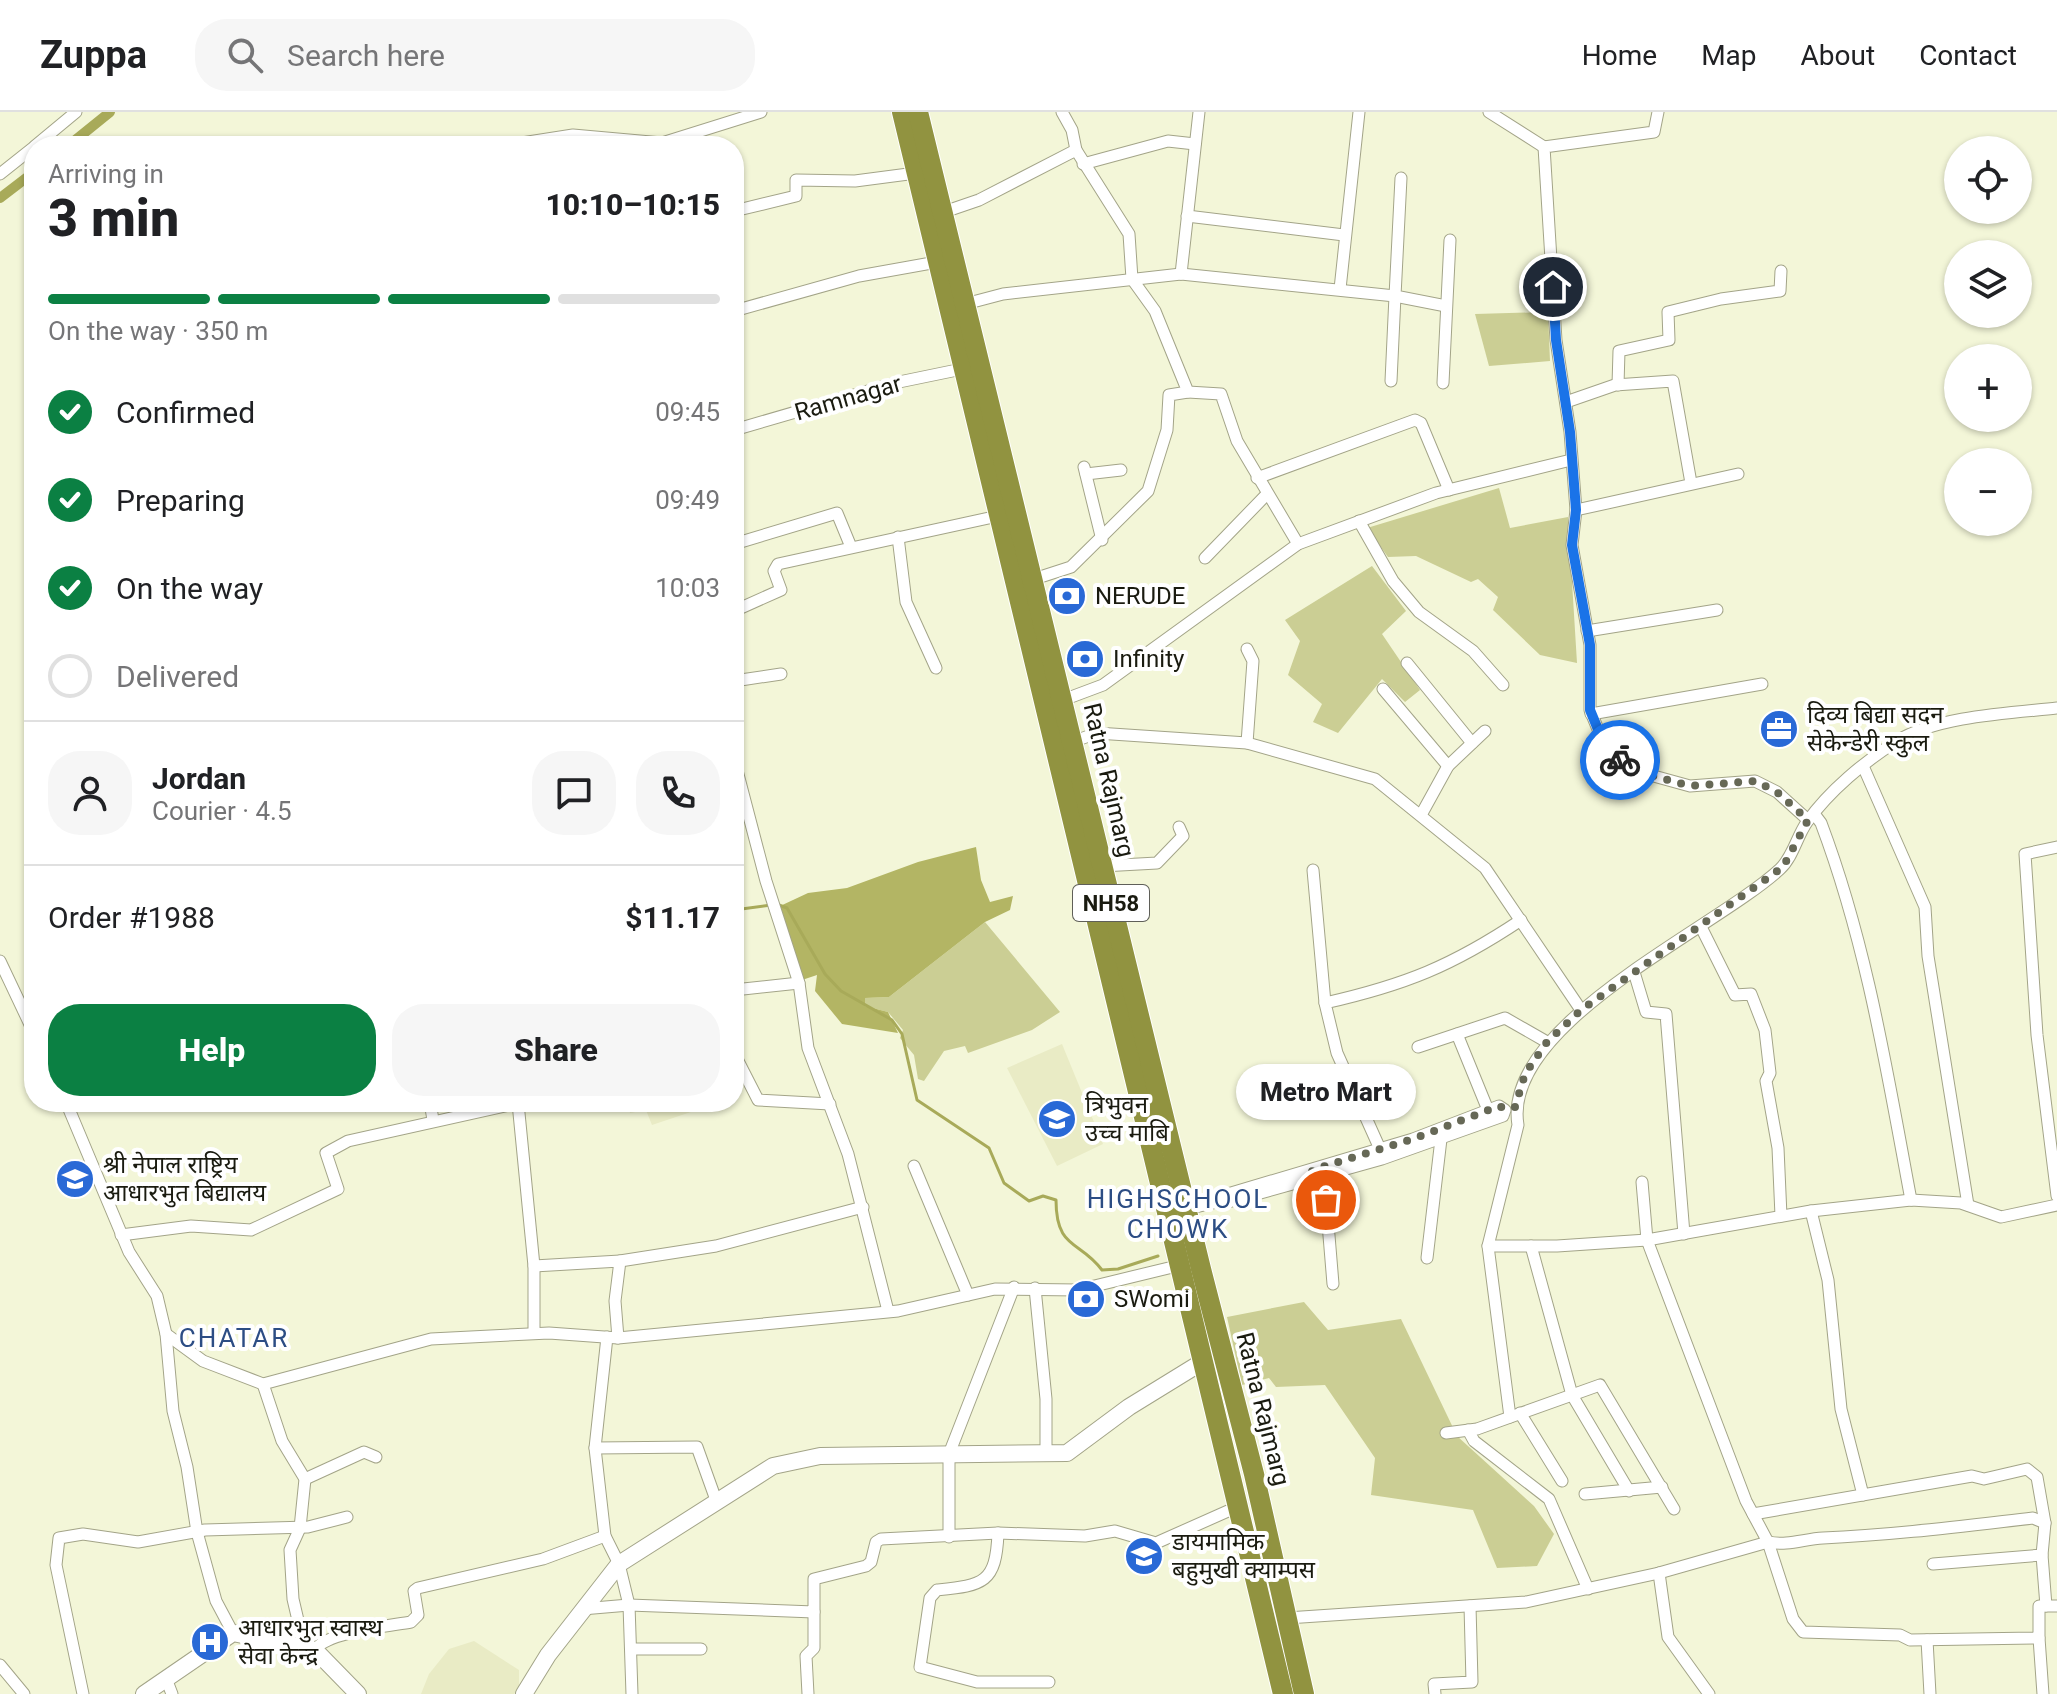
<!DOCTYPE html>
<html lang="en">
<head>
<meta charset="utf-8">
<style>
	:root { --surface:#fff; --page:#f6f6f6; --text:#202124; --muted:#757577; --line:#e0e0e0; --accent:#0b8043 }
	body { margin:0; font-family:Roboto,"Noto Sans Devanagari",sans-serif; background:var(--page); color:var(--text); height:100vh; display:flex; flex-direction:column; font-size:30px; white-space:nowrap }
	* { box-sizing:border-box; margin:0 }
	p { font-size:26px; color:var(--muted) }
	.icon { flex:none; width:44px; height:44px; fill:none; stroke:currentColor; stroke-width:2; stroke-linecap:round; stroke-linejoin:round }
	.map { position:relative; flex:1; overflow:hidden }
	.details { position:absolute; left:24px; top:24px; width:720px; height:976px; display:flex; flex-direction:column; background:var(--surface); border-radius:32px; box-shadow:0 2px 6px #0004 }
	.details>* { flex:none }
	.buttons { position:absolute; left:1944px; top:24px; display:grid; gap:16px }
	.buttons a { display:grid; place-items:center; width:88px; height:88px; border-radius:50%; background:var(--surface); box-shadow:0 2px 6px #0004; font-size:40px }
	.pin { position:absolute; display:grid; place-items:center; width:68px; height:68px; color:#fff; margin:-34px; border:4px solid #fff; border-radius:50%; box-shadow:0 2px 8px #0007 }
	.courier { position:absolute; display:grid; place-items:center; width:80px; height:80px; margin:-40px; border:6px solid #1a73e8; border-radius:50%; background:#fff; color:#222; box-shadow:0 2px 10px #0007 }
	.bubble { position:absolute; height:56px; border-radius:28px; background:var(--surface); box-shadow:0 2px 6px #0004; font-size:26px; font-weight:800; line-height:56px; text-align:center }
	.headline em { font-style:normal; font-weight:800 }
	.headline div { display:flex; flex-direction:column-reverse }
	.headline { display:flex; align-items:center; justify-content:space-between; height:136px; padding:0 24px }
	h1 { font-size:52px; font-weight:800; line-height:60px }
	.bar { display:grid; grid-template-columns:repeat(4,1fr); gap:12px 8px; align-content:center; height:96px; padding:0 24px }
	.bar i { height:10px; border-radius:6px; background:var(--line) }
	.bar .selected { background:var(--accent) }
	.bar p { grid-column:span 4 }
	.line { display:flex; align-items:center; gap:20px; padding:0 24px; border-top:2px solid var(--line) }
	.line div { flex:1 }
	.round { display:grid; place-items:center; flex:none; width:84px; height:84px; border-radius:32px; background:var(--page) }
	ol { padding:0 24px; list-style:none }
	li { display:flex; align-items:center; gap:24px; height:88px }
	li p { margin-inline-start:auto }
	li .icon { padding:8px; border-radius:50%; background:var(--accent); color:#fff; stroke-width:4 }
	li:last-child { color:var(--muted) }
	li i { width:44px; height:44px; border:4px solid var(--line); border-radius:50% }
	.button { display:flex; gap:16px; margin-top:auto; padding:16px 24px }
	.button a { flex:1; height:92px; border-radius:32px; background:var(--accent); color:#fff; font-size:32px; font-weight:800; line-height:92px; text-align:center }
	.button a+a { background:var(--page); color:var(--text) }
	header { display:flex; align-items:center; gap:48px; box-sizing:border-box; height:112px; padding:0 40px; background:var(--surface); border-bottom:2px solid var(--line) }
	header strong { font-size:38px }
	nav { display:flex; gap:44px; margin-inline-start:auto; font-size:28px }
	.search { width:560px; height:72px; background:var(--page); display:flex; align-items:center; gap:20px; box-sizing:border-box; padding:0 28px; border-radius:32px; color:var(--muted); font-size:30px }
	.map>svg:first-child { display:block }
	.built { fill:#e9ebc5 }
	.green { fill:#cbce94 }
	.forest { fill:#b3b564 }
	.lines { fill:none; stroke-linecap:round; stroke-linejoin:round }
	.stream { stroke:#a8aa59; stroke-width:3 }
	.canal { stroke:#a8aa59; stroke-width:10 }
	.street-casing { stroke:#a3a488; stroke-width:13 }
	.secondary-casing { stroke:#a3a488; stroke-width:18 }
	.highway-casing { stroke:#fff; stroke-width:22 }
	.street { stroke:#fff; stroke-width:11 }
	.secondary { stroke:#fff; stroke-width:16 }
	.highway { stroke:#919340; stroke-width:20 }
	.done { stroke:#666856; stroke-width:8; stroke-dasharray:0 14.4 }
	.route { stroke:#1a73e8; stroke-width:10 }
	.labels { text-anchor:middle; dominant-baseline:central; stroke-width:8; stroke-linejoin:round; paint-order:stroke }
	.shield { fill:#fff; stroke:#5f5f58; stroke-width:2 }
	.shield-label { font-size:22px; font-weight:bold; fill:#1a1b10 }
	.street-label { font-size:24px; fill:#1a1b10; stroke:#fff }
	.poi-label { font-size:24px; fill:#1a1b10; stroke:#fff; text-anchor:start }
	.neighbourhood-label { font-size:26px; letter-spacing:2px; fill:#2c4d84; stroke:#fff }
</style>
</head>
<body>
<header>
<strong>Zuppa</strong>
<div class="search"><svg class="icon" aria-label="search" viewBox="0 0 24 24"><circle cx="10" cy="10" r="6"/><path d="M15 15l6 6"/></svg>Search here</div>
<nav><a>Home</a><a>Map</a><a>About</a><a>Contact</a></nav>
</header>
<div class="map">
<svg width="2057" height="1582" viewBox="0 0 2057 1582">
	<rect width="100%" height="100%" fill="#f3f6d8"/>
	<g class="built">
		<path d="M1062,932L1103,1032L1057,1054L1007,956Z"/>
		<path d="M628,990H709L706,995L652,1013L646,998L630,1001Z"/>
		<path d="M474,1529L519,1558V1574L514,1582H421L429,1562L449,1537Z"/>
	</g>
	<g class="green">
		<path d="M1548,200L1550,249L1489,254L1475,202Z"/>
		<path d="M1499,376L1510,416L1568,405L1577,551L1540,543L1493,498L1498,485L1478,467L1471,470L1416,444L1388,445L1367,416Z"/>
		<path d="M1372,454L1406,499L1382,522L1420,578L1405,590L1382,567L1338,621L1313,610L1322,592L1288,563L1300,529L1285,508Z"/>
		<path d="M985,810L1060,900L1032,918L968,941L965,934L944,939L924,969L918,967L914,943L900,926L903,918L888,900L865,894V886L889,885Z"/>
		<path d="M1304,1190L1328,1218L1401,1207L1457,1324L1534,1394L1554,1422L1537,1454L1497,1456L1473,1398L1371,1383L1375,1346L1325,1273L1276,1275L1269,1266L1242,1273L1227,1205Z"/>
	</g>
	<path class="forest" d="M976,735L981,768L990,790L1013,784L1010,798L985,810L889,885L865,886V894L888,900L898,921L842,912L815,879L817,863L802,868L778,795L808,781L847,776L918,750Z"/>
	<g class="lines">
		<g class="stream">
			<path d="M779,793L787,796L825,862L841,879L892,908L902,922L917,988L989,1036L1004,1071L1029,1089L1043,1084L1056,1088C1056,1138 1080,1128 1102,1158L1118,1157L1158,1144"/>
			<path d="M734,798L771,793"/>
		</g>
		<g class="canal">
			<path d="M68,34L110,0"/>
			<path d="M0,86L34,60"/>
		</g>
		<defs>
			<g id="street">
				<path d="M1062,0L1072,18L1076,38"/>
				<path d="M1489,0L1544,35"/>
				<path d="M1658,0L1654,20L1544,35L1556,228L1570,320L1576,398L1572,433L1590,533V598L1602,627L1622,649L1650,663L1690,674L1755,669L1777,680L1808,708"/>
				<path d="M35,34L76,0"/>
				<path d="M502,34L573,23L662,31L761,0"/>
				<path d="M1083,52L1168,29L1195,32"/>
				<path d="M0,62L34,35"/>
				<path d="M1401,66L1395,184L1446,194"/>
				<path d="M734,99L796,84V68L855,69L916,61"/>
				<path d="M941,101L979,88L1076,38L1129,122L1132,167L1155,199L1188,280L1221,282L1237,329L1298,432"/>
				<path d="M1187,104L1344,123"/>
				<path d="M1181,162L1199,0"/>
				<path d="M1340,177L1359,0"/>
				<path d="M965,192L1003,182L1181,162L1395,184L1391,269"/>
				<path d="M734,199L859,164L937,150"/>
				<path d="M1443,271L1450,128"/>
				<path d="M1618,273L1619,239L1669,228L1668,200L1721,187L1780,179L1781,159"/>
				<path d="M1566,290L1615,273L1673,269L1691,371"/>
				<path d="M734,318L899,270L962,257"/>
				<path d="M1084,355L1102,428"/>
				<path d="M1086,362L1121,358"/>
				<path d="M1257,366L1415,308L1421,311L1449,378"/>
				<path d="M1576,398L1738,362"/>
				<path d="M1359,409L1393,469L1419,500L1473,539L1503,573"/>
				<path d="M898,425L906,490L936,556"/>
				<path d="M734,432L837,401L851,435"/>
				<path d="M1205,446L1267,382"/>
				<path d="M1034,467L1071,455L1148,379L1167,318L1169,283L1188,280"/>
				<path d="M734,499L781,478L774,459L778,452L998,404"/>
				<path d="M1587,519L1717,498"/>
				<path d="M1407,551L1472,631"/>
				<path d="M734,569L781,562"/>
				<path d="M1383,577L1448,654"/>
				<path d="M1063,588L1103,573L1298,432L1436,381L1571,348"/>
				<path d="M1591,602L1762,572"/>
				<path d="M1072,630L1097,621L1247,631L1375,667L1485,756L1581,898"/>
				<path d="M1247,631L1253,549L1247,537"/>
				<path d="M734,647L766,769L799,871L808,936L848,1042L888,1199"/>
				<path d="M1863,654L1925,795L1928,844L1968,1093"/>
				<path d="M1421,703L1448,654L1485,619"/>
				<path d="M1815,703L1821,711C1867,833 1887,960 1911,1088"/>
				<path d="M2057,735L2025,742L2037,923L2057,1084"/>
				<path d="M1102,754L1157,751L1183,724L1179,715"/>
				<path d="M1313,758L1325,891"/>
				<path d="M1701,815L1735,883L1751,882L1765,918L1770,961L1766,969L1778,1036L1781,1104"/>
				<path d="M0,849L34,921"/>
				<path d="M1634,860L1646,900L1666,902L1684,1122"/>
				<path d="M734,878L799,871"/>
				<path d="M1457,922L1488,998"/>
				<path d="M1418,935L1505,906L1547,930"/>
				<path d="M734,941L758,988L830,992"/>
				<path d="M66,990L129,1140L157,1184L166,1222L173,1299L187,1355L197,1420L216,1489L233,1521"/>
				<path d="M430,990L433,1008"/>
				<path d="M1499,994L1505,998L1503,1004L1382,1047L1221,1092L1217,1090L1221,1084L1413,1027Z"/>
				<path d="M1380,1037L1337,941L1325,891C1405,873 1452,854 1521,808"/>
				<path d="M914,1054L968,1183"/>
				<path d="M1324,1063L1333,1172"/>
				<path d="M1642,1070L1647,1128L1746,1389L1768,1430L1793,1507L1803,1520L1900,1523L1910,1528L2039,1526V1494H2057"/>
				<path d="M1187,1097L1217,1090"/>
				<path d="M1811,1099L1828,1168L1841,1297L1863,1383"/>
				<path d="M121,1123L191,1114L251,1118L338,1077L326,1041L348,1029L518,991L534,1154V1221"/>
				<path d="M1488,1134H1557L1647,1128L1811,1099L1911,1088L1961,1091L2001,1105L2057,1093"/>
				<path d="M1531,1134L1572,1283L1629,1379"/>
				<path d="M1427,1146L1441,1027"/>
				<path d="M620,1149L716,1134L863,1095"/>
				<path d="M534,1154L620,1149L615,1189L618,1226"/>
				<path d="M1035,1176L1046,1287V1340"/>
				<path d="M166,1222L203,1249L263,1272L431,1227L549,1221L618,1226L898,1199L995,1177L1078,1178L1181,1153"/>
				<path d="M607,1225L595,1336L605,1424L619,1452L629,1493L632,1582"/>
				<path d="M263,1272L282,1329L305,1367L300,1416L290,1438L293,1487L304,1534"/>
				<path d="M1520,1301L1562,1369"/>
				<path d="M1510,1305L1488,1134L1518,1013C1501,912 1715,817 1780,757C1793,745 1797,724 1807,710C1829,679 1865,649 1897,629C1938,604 2010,601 2057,596"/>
				<path d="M1468,1318L1474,1329L1549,1387L1588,1477"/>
				<path d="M1446,1321L1477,1317L1600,1273L1674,1397"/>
				<path d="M595,1336L697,1335L716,1388"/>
				<path d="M305,1367L364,1340L376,1345"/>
				<path d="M1585,1382L1662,1375"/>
				<path d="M1753,1402L1972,1364L1984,1367L2027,1357L2037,1365L2045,1411"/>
				<path d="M998,1421C996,1472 983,1473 937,1478L930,1486L920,1555L977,1570H1049"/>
				<path d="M949,1425V1342L1014,1175"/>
				<path d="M2042,1443L2046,1494"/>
				<path d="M1659,1461L1668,1525L1709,1582"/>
				<path d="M582,1497L629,1493L814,1500V1467L866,1454L871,1450L876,1430L881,1427L998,1421L1085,1424L1115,1419L1156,1431L1237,1395"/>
				<path d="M1287,1506L1526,1490L1659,1461L1768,1430C1788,1434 1804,1427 1823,1426C1893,1423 1963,1414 2033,1406L2045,1411L2042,1443L1933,1452"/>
				<path d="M2039,1526L2043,1582"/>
				<path d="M1927,1528L1930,1582"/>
				<path d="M631,1537H701"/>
				<path d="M315,1538C326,1520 389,1514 411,1510L418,1503L414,1479L418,1476L543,1447L605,1424"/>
				<path d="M0,1553L24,1582"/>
				<path d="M167,1569L172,1582"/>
				<path d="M83,1582L56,1453L59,1426L83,1422L138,1430L205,1418L308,1415L347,1405"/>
				<path d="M808,1582L806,1544L814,1536V1500"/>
				<path d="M1435,1582L1434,1572L1472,1570L1470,1494"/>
			</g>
			<g id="secondary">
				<path d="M144,1582L233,1521L315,1538L358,1582"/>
				<path d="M524,1582L548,1543L619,1452L773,1354L820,1344L1067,1341L1129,1295L1207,1247"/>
			</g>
			<g id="highway">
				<path d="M902,0C1025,528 1160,1054 1283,1582"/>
				<path d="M918,0L1201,1157L1254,1362L1304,1582"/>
			</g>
		</defs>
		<use href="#street" class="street-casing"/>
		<use href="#secondary" class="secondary-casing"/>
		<use href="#highway" class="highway-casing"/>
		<use href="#street" class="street"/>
		<use href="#secondary" class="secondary"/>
		<use href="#highway" class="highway"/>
	</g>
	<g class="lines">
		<path class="done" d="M1326,1088L1324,1063L1313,1066L1312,1058L1413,1027L1499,994L1505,997L1515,995L1525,962L1547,930L1581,898L1783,755L1808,708L1777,680L1755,669L1690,674L1650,663L1620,648"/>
		<path class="route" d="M1553,175L1556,228L1570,320L1576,398L1572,433L1590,533V598L1602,627L1620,648"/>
	</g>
	<defs>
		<symbol id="bank-disc" viewBox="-11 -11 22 22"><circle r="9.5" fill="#2969d6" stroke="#fff"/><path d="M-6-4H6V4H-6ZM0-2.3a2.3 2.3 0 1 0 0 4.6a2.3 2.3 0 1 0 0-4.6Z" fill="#fff"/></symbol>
		<symbol id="office-disc" viewBox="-11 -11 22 22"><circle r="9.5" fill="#2969d6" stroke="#fff"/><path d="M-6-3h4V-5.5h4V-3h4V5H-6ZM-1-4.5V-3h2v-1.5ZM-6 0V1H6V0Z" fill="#fff"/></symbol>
		<symbol id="school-disc" viewBox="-11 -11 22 22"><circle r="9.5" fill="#2969d6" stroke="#fff"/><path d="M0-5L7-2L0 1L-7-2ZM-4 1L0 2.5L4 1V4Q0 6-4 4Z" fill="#fff"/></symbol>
		<symbol id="hospital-disc" viewBox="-11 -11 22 22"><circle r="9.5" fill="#2969d6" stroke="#fff"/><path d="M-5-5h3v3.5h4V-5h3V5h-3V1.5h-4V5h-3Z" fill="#fff"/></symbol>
	</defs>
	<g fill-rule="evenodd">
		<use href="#bank-disc" x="1045" y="462" width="44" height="44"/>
		<use href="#bank-disc" x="1063" y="525" width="44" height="44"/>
		<use href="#office-disc" x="1757" y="595" width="44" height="44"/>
		<use href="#school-disc" x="1035" y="985" width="44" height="44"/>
		<use href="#school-disc" x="53" y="1045" width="44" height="44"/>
		<use href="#bank-disc" x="1064" y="1165" width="44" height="44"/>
		<use href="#school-disc" x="1122" y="1422" width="44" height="44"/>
		<use href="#hospital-disc" x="188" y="1508" width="44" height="44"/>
	</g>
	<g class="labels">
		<rect class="shield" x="1073" y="773" width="76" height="36" rx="6"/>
		<g class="shield-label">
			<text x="1111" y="791">NH58</text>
		</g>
		<g class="street-label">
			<text transform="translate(848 286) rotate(-16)">Ramnagar</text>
			<text transform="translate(1109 668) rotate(77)">Ratna Rajmarg</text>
			<text transform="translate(1263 1297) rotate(76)">Ratna Rajmarg</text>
		</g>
		<g class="poi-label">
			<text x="1095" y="484">NERUDE</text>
			<text x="1113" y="547">Infinity</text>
			<text x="1807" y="603">दिव्य बिद्या सदन<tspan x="1807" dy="28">सेकेन्डेरी स्कुल</tspan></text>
			<text x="1085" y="993">त्रिभुवन<tspan x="1085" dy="28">उच्च माबि</tspan></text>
			<text x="103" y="1053">श्री नेपाल राष्ट्रिय<tspan x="103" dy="28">आधारभुत बिद्यालय</tspan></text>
			<text x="1114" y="1187">SWomi</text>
			<text x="1172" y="1430">डायमामिक<tspan x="1172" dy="28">बहुमुखी क्याम्पस</tspan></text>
			<text x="238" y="1516">आधारभुत स्वास्थ<tspan x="238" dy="28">सेवा केन्द्र</tspan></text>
		</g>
		<g class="neighbourhood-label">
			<text x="1178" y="1087">HIGHSCHOOL<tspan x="1178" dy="30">CHOWK</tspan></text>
			<text x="234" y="1226">CHATAR</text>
		</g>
	</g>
</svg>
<div class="buttons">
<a><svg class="icon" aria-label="locate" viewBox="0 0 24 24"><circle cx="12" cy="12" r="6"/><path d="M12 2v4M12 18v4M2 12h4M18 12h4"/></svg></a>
<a><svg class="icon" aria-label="layers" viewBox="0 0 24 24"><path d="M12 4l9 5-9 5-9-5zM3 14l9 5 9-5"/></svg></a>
<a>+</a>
<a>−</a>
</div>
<div class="pin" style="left:1326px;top:1088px;background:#ea580c"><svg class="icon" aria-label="bag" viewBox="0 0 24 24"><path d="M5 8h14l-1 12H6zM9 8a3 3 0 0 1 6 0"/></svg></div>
<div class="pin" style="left:1553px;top:175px;background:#1f2937"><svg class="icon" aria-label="home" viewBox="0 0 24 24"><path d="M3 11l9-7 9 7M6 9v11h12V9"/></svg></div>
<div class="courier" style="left:1620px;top:648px"><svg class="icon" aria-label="bike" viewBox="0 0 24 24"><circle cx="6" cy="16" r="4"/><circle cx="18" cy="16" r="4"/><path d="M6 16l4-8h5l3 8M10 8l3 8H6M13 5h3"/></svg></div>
<div class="bubble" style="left:1236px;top:952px;width:180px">Metro Mart</div>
<section class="details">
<div class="headline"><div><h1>3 min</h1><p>Arriving in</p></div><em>10:10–10:15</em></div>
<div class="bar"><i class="selected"></i><i class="selected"></i><i class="selected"></i><i></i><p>On the way · 350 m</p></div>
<ol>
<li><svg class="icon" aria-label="check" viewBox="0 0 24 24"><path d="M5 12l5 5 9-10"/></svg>Confirmed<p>09:45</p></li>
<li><svg class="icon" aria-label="check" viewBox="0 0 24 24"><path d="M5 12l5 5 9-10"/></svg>Preparing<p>09:49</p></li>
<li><svg class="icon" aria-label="check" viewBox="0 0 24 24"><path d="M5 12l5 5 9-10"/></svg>On the way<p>10:03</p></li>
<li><i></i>Delivered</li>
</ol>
<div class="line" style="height:144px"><a class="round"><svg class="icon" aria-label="person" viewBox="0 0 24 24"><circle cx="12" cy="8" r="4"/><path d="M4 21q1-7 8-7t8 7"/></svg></a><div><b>Jordan</b><p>Courier · 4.5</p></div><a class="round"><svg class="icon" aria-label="chat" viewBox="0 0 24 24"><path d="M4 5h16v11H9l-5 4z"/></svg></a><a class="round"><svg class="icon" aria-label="phone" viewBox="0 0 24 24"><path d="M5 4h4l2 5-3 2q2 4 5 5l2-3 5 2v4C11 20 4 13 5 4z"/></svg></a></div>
<div class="line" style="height:104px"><div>Order #1988</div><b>$11.17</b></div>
<div class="button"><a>Help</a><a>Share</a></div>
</section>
</div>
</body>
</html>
